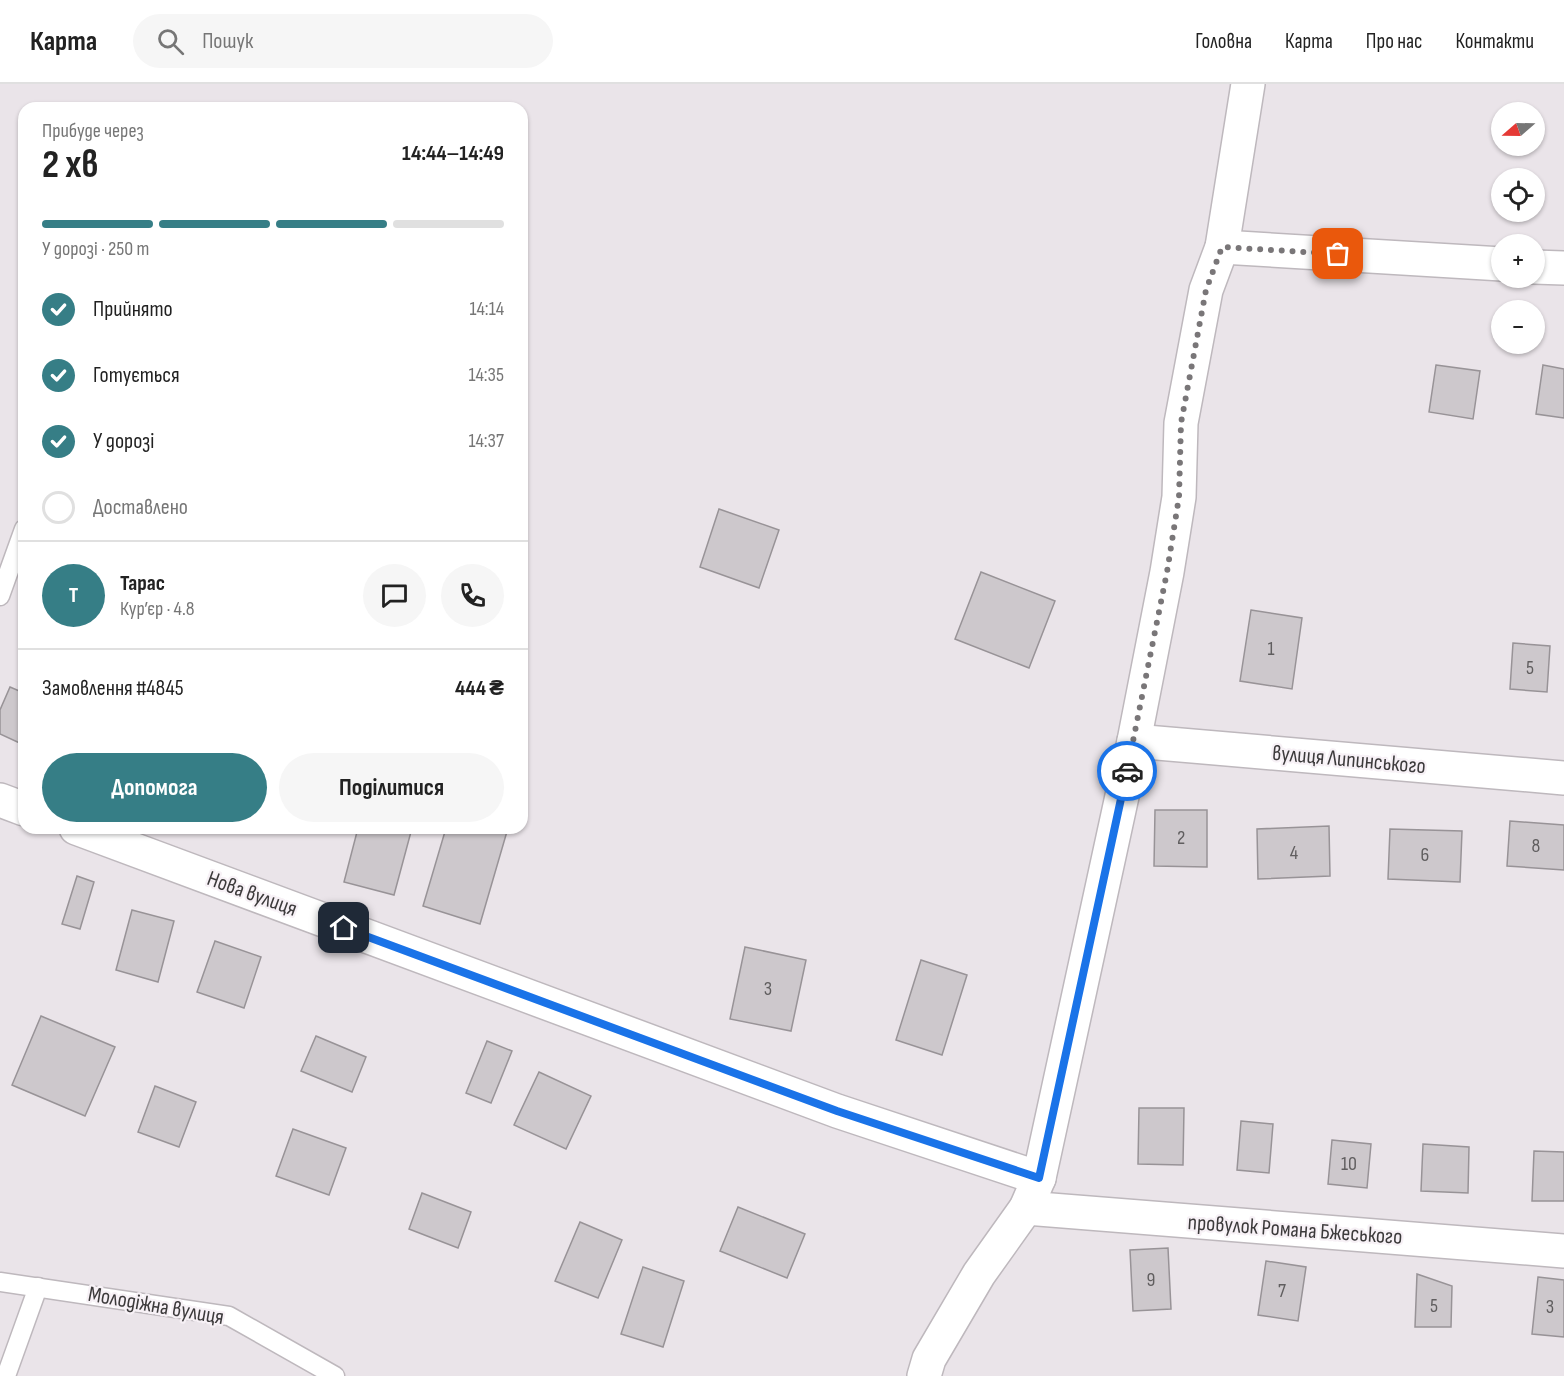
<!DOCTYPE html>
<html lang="uk">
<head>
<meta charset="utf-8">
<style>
	:root { --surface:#fff; --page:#f6f6f6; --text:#222; --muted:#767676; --line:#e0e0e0; --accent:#367e86 }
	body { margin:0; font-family:"Sofia Sans Condensed",sans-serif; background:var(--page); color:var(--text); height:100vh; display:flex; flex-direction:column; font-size:22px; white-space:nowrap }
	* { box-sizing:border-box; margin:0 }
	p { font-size:20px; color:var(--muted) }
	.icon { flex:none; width:33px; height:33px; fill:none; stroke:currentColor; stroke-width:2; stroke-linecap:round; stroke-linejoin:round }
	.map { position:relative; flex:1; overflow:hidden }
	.drawer { position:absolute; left:18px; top:18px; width:510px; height:732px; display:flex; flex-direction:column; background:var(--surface); border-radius:18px; box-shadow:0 2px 4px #0004 }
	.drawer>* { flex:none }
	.needle { width:39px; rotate:250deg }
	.controls { position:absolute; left:1491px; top:18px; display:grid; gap:12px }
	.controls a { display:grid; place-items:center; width:54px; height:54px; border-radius:50%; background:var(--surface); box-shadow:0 2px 4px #0004; font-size:30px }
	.pin { position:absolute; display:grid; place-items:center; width:51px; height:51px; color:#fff; margin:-26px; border-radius:12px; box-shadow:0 3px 9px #0006 }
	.courier { position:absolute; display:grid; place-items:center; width:60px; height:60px; margin:-30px; border:4px solid #1a73e8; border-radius:50%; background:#fff; color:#222; box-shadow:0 2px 8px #0007 }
	.head em { font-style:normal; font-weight:700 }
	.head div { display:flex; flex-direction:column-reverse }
	.head { display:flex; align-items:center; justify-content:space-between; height:102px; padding:0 24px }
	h1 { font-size:39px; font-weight:700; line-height:45px }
	.bar { display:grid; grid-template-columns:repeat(4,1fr); gap:9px 6px; align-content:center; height:72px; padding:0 24px }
	.bar i { height:8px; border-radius:4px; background:var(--line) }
	.bar .on { background:var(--accent) }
	.bar p { grid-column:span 4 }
	.line { display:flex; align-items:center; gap:15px; padding:0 24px; border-top:2px solid var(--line) }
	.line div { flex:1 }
	.round { display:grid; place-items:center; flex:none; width:63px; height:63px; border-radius:32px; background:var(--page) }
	ol { padding:0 24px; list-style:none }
	li { display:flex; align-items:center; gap:18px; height:66px }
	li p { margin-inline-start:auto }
	li .icon { padding:6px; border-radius:50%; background:var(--accent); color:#fff; stroke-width:4 }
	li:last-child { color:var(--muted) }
	li i { width:33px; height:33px; border:3px solid var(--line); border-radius:50% }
	.action { display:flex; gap:12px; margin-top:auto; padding:12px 24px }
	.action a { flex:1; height:69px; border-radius:36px; background:var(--accent); color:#fff; font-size:24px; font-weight:700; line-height:69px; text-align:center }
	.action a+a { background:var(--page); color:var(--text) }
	header { display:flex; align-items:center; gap:36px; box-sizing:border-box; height:84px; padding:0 30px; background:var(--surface); border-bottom:2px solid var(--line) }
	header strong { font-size:28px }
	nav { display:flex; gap:33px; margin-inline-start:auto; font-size:21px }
	.search { width:420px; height:54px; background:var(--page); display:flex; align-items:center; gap:15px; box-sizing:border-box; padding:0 21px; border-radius:33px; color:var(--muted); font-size:22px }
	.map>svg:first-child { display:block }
	.building { fill:#cdc8cc; stroke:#989397; stroke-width:1.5 }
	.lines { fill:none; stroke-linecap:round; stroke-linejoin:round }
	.service-casing { stroke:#beb8bd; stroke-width:21 }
	.minor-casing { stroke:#beb8bd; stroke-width:36 }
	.service { stroke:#fff; stroke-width:18 }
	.minor { stroke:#fff; stroke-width:33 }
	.done { stroke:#797678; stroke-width:6; stroke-dasharray:0 10.8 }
	.route { stroke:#1a73e8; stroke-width:8 }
	.labels { text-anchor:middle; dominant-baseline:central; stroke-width:4.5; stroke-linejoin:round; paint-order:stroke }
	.number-label { font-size:20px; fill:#605e5f }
	.street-label { font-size:22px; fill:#3c3a3b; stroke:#f7f1f6 }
</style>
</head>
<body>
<header>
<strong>Карта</strong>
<div class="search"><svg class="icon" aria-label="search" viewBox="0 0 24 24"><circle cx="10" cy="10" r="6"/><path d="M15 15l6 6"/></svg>Пошук</div>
<nav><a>Головна</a><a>Карта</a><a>Про нас</a><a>Контакти</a></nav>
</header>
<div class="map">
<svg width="1564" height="1292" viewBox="0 0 1564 1292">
	<rect width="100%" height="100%" fill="#eae4e9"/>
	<g class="building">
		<path d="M1436,281L1480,287L1473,335L1429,328Z"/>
		<path d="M1543,281L1564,285V334L1536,330Z"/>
		<path d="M719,425L779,446L759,504L700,483Z"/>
		<path d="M981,488L1055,517L1029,584L955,555Z"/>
		<path d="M1251,526L1302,534L1292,605L1240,597Z"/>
		<path d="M1513,559L1550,562L1547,608L1510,605Z"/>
		<path d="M10,603L24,609V661L0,650V626Z"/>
		<path d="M1155,726H1207V783L1154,782Z"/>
		<path d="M1510,737L1564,741V786L1507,782Z"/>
		<path d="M1329,742L1330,792L1258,795L1257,745Z"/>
		<path d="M358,744H412L394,811L344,798Z"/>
		<path d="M446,744H508L480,840L423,822Z"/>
		<path d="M1390,745L1462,747L1460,798L1388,795Z"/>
		<path d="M77,792L94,798L80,845L62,840Z"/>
		<path d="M132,826L174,837L158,898L116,886Z"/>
		<path d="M215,857L261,873L244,924L197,908Z"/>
		<path d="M745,863L806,876L791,947L730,935Z"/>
		<path d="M921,876L967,891L942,971L896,956Z"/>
		<path d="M41,932L115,963L85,1032L12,1001Z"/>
		<path d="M316,952L366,973L352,1008L301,987Z"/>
		<path d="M487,957L512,967L491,1019L466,1009Z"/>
		<path d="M539,988L591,1012L566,1065L514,1041Z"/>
		<path d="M155,1002L196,1018L179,1063L138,1048Z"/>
		<path d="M1139,1024H1184L1183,1081L1138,1080Z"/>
		<path d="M1241,1037L1273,1040L1269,1089L1237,1086Z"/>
		<path d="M293,1045L346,1064L329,1111L276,1092Z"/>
		<path d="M1332,1056L1371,1060L1367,1104L1328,1100Z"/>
		<path d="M1423,1060L1469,1063L1468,1109L1421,1107Z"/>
		<path d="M1534,1067L1564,1068V1117H1532Z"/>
		<path d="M422,1109L471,1128L458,1164L409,1145Z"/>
		<path d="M738,1123L805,1150L787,1194L720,1167Z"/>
		<path d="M580,1138L622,1156L598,1214L555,1197Z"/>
		<path d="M1168,1164L1171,1225L1133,1227L1130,1166Z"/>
		<path d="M1266,1177L1306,1183L1298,1237L1258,1231Z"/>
		<path d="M643,1183L684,1197L663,1263L621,1250Z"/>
		<path d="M1417,1190L1452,1202L1451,1243H1415Z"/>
		<path d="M1538,1193L1564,1196V1253L1532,1250Z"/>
	</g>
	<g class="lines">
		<defs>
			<g id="service">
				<path d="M0,512L24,445"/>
				<path d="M0,1198L229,1232L335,1292"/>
				<path d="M6,1292L38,1203"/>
			</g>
			<g id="minor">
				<path d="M1222,163L1502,180"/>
				<path d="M1534,183L1564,184"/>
				<path d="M1134,657L1564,694"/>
				<path d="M0,716L24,725"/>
				<path d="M76,744L837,1027L1039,1094"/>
				<path d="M1026,1124L1564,1167"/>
				<path d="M924,1292L929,1275L979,1190L1026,1124L1039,1094L1134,657L1167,488L1179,413L1181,339L1206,206L1222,163L1248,0"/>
			</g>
		</defs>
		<use href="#service" class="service-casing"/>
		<use href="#minor" class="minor-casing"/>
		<use href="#service" class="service"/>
		<use href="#minor" class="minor"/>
	</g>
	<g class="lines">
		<path class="done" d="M1127,687L1167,488L1179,413L1181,339L1206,206L1222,163L1338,170"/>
		<path class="route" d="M344,844L837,1027L1039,1094L1127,687"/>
	</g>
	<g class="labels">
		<g class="number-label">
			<text x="1271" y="565">1</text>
			<text x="1530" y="584">5</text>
			<text x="1181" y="754">2</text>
			<text x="1536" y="762">8</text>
			<text x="1294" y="769">4</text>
			<text x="1425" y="771">6</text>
			<text x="768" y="905">3</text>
			<text x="1349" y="1080">10</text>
			<text x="1151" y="1196">9</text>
			<text x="1282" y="1207">7</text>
			<text x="1434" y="1222">5</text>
			<text x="1550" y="1223">3</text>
		</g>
		<g class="street-label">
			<text transform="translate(1349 676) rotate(5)">вулиця Липинського</text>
			<text transform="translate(252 810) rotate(20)">Нова вулиця</text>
			<text transform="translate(1295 1146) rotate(4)">провулок Романа Бжеського</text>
			<text transform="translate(156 1222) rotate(10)">Молодіжна вулиця</text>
		</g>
	</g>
</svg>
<div class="controls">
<a><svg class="needle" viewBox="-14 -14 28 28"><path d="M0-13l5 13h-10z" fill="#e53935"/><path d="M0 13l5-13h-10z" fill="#767676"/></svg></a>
<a><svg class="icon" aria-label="locate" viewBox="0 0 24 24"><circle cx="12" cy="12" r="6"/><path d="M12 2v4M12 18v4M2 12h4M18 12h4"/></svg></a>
<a>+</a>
<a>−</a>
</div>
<div class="pin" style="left:1338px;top:170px;background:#ea580c"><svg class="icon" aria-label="bag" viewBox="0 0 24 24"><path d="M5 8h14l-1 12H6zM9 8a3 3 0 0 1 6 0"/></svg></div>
<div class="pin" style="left:344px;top:844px;background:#1f2937"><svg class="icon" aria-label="home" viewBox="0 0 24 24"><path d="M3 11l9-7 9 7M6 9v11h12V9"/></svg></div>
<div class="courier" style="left:1127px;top:687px"><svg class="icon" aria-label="car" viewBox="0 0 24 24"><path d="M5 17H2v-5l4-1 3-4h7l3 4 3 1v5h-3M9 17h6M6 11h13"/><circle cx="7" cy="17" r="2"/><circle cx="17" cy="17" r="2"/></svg></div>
<section class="drawer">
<div class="head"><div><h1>2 хв</h1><p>Прибуде через</p></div><em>14:44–14:49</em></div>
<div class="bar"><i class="on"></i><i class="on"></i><i class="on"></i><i></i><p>У дорозі · 250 m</p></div>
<ol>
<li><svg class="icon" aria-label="check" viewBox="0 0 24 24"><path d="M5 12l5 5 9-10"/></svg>Прийнято<p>14:14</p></li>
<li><svg class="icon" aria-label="check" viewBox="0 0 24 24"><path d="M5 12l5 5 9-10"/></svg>Готується<p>14:35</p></li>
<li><svg class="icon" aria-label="check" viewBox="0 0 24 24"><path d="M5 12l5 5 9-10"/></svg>У дорозі<p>14:37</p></li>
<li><i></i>Доставлено</li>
</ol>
<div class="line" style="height:108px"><b class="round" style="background:var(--accent);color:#fff">Т</b><div><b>Тарас</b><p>Кур’єр · 4.8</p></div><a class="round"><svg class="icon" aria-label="chat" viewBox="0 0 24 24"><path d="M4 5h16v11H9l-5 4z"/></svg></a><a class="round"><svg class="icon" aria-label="phone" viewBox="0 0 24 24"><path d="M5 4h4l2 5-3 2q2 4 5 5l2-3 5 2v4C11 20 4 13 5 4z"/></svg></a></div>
<div class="line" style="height:78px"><div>Замовлення #4845</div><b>444 ₴</b></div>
<div class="action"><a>Допомога</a><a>Поділитися</a></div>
</section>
</div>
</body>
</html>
